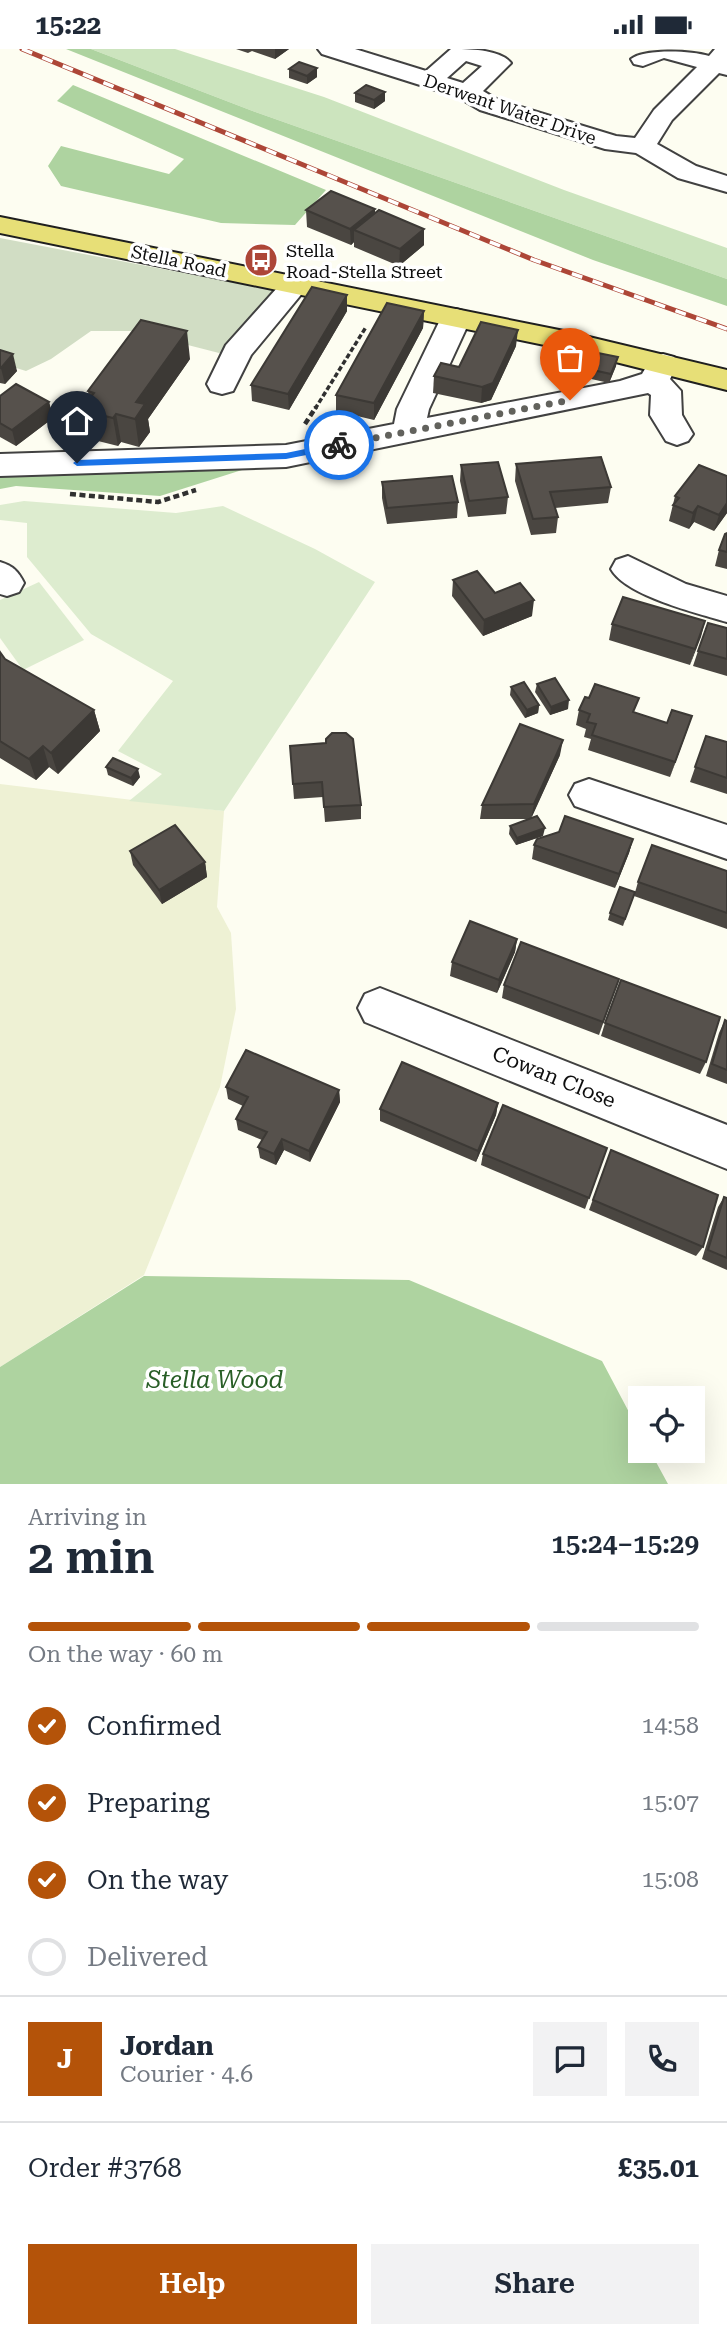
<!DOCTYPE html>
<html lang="en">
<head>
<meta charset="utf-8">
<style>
	:root { --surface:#fff; --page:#f2f2f3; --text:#1f2937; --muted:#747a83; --line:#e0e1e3; --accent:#b45309 }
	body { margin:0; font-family:"Roboto Serif",serif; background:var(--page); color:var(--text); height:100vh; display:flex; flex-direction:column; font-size:26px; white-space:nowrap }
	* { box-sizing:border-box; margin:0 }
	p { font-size:23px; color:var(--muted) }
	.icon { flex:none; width:38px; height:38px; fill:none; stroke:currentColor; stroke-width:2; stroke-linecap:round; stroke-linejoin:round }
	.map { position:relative; height:1435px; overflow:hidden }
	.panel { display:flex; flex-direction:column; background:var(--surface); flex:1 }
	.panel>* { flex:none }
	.controls { position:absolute; left:628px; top:1337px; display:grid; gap:14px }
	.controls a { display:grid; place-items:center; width:77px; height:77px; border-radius:0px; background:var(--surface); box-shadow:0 7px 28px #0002; font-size:35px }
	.pin { position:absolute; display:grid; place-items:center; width:60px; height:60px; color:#fff; margin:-72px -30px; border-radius:50% 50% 50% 0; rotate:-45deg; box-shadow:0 0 7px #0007 }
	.pin .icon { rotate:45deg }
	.courier { position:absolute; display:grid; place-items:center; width:70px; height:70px; margin:-35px; border:5px solid #1a73e8; border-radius:50%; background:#fff; color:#222; box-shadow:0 2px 9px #0007 }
	.headline em { font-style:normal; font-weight:600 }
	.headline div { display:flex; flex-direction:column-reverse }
	.headline { display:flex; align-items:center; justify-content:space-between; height:119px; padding:0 28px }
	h1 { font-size:46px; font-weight:600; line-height:52px }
	.bar { display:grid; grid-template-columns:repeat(4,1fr); gap:10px 7px; align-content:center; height:84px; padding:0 28px }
	.bar i { height:9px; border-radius:5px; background:var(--line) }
	.bar .selected { background:var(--accent) }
	.bar p { grid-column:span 4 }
	.line { display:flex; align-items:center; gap:18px; padding:0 28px; border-top:2px solid var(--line) }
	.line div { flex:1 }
	.round { display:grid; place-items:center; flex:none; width:74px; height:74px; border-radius:0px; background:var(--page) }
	ol { padding:0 28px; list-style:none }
	li { display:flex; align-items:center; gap:21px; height:77px }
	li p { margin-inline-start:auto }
	li .icon { padding:7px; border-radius:50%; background:var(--accent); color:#fff; stroke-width:4 }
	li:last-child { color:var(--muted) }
	li i { width:38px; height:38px; border:4px solid var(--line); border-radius:50% }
	.action { display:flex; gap:14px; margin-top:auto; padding:14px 28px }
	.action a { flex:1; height:80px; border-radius:0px; background:var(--accent); color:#fff; font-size:28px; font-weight:600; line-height:80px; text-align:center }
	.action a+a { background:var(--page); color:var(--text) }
	.status { display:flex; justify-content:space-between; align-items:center; height:49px; padding:0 35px; background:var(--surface); direction:ltr }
	.status svg { height:19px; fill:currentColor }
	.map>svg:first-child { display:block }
	.farmland { fill:#eef1d4 }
	.green { fill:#cce4be }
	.forest { fill:#aed3a0 }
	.cemetery { fill:#d1ddc4 }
	.pitch { fill:#ddeccf }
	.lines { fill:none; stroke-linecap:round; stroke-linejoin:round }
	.minor-casing { stroke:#414141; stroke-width:4 }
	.major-casing { stroke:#1f1f1f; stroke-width:4 }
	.path-far1 { stroke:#303030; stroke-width:3.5; stroke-dasharray:5 2.5; stroke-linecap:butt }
	.path { stroke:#303030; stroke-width:4.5; stroke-dasharray:6 3.5; stroke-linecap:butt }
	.minor { fill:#fff; fill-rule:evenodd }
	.major { fill:#e7df77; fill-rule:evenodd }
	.rail-casing { stroke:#ad4637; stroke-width:5 }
	.rail { stroke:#fff; stroke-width:3.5; stroke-dasharray:11; stroke-linecap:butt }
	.wall { fill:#4a4641 }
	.shaded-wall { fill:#3c3935 }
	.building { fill:#56514c; stroke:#3c3935; stroke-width:2 }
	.route { fill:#1a73e8 }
	.done { stroke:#62625d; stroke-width:7; stroke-dasharray:0 12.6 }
	.labels { text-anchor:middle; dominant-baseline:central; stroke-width:7; stroke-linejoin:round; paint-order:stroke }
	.far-street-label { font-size:18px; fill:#0e0e0e; stroke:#fff }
	.far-poi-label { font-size:18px; fill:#0e0e0e; stroke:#fff; text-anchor:start }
	.street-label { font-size:21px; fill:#0e0e0e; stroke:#fff }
	.near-park-label { font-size:24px; font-style:italic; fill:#285e26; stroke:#fff }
</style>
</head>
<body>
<div class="status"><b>15:22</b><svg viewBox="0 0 49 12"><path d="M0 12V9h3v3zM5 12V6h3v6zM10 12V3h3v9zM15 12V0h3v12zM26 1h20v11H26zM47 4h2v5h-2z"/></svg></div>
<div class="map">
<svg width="727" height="1435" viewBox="0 0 727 1435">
	<rect width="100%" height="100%" fill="#fdfdf1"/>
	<path class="farmland" d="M0,735L224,762L217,858L231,884L236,960L220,1038L144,1226L0,1318Z"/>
	<path class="green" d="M91,0H175L324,48L564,141L727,199V230L250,61Z"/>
	<g class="forest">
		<path d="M66,0H91L250,61L727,230V257L593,211Z"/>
		<path d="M73,36L326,141L295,176L221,174L61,137L48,117L61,97L169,125L184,110L57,52Z"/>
		<path d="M253,414L242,421L160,447L16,437L0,440V422Z"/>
		<path d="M144,1227L409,1231L602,1312L640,1384V1402H650L668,1435H0V1318Z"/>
	</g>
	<path class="cemetery" d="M0,189L278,242L223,305L133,282H91L51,310L26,322L0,314Z"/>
	<g class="pitch">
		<path d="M24,452L176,464L223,457L315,500L375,533L224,762L129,752L162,725L118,702L173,632L91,585L27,508V474L0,471V456Z"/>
		<path d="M39,533L84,591L23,621L0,589V551Z"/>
	</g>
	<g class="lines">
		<defs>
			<g id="minor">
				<path d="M318,0H355L426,22L451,0C468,0 500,0 511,14L483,42L498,51L616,87L635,89L654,61L697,18L664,9L643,17L634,15L631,10C644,0 689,1 709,7L715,0H727V26L719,24L672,71L657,95L696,117L727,127V143L678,129L636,104L605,100L480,61L458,48L322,5ZM466,12L482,17L463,34L447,29Z"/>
				<path d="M295,227L305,230L309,236L251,306L233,342L222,345L211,342L207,335L226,296L285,230Z"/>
				<path d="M456,260L466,263L471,269L429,360L427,369L620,332L642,325L652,308L663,305L674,308L678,315L670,330L681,342L682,366L693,385L688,392L677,396L666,392L650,366L651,346L648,344L286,418L0,427V405L286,396L394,375L397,360L441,269L446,263Z"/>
				<path d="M628,507L686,535L727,547V573C697,564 626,547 611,520L616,511Z"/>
				<path d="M0,513C13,517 18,522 24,534L19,543L7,547L0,545Z"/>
				<path d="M589,730L727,776V810L575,757L569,746L575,735Z"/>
				<path d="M380,939L727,1076V1120L365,973L358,959L365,945Z"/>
			</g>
			<path id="major" d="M0,168L564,282L727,321V341L564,300L0,184Z"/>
		</defs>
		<use href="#minor" class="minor-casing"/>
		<use href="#major" class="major-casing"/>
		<path class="path-far1" d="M315,360L366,278"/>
		<g class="path">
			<path d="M305,375L316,358"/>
			<path d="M70,445L158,453L196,441"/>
		</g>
		<use href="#minor" class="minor"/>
		<use href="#major" class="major"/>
		<defs>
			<path id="rail" d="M22,0L534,211L727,280"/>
		</defs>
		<use href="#rail" class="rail-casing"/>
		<use href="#rail" class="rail"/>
	</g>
	<g class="wall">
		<path d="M236,0H289L275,10L252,2L248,4Z"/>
		<path d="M289,20L317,28L307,35L289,29Z"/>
		<path d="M355,44L385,52L374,60L355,53Z"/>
		<path d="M306,161L375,164L424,196L399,217L354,198V193L351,196L307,178Z"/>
		<path d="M347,246V262L289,361L252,352L251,336Z"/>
		<path d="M424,262L423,279L374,371L336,362V346Z"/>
		<path d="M516,297L491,351L481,354L433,344L434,327Z"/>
		<path d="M0,301L17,322L5,335L0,334Z"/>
		<path d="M190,310L148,370L150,383L139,398L121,393L118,397L86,389L80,361L89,350L88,342Z"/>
		<path d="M570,316L616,317L609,334L569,325Z"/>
		<path d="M0,347L49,353L53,369L16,397L0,388Z"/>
		<path d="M516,415L611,438L608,454L555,459L558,468L556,484L531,486L515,432Z"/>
		<path d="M461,416L508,448L506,465L468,468L460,432Z"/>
		<path d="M727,427V464L714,482L694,473L689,480L669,472L675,447Z"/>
		<path d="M382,433L458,453L457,469L387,475L382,449Z"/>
		<path d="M727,484V520L715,517L719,501Z"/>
		<path d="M453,531L495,544L532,567L483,587L452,547Z"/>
		<path d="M705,572L690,616L609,591L612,575Z"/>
		<path d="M727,579V627L693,617L698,602Z"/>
		<path d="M0,603L5,610L94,661L100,682L58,725L49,718L36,731L0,709Z"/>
		<path d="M537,635L568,660L550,666L535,643Z"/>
		<path d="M511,638L539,656L538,664L525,669L510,646Z"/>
		<path d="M579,661L635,664L667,674L692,667L670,728L588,701L591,690L584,688L586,680L576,676Z"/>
		<path d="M706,687L727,693V745L690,733Z"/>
		<path d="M290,697L361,756V770L325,773L323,748L294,750Z"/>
		<path d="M560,706L531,769L543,787L516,796L509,785L510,777L529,770H480L482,756Z"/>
		<path d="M106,718L140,728L133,737L108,726Z"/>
		<path d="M633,790L629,804L615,839L532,810L534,796Z"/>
		<path d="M130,802L205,813L207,828L162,855L133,816Z"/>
		<path d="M727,822V880L634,847L638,833Z"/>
		<path d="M635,843L623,877L608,871L610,864Z"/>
		<path d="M517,890L515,903L497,944L450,927L452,913Z"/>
		<path d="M619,930L599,986L502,949L504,936Z"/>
		<path d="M725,971L727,972V1035L706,1027L719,984Z"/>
		<path d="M605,974L706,1013L700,1025L601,987Z"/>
		<path d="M226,1038L339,1041L340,1053L310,1113L284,1101L276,1116L260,1109L258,1098L262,1091L238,1081L236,1070L243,1057L228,1050Z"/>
		<path d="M498,1054L496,1066L476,1113L380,1072V1060Z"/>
		<path d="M483,1105L589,1149L585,1160L481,1116Z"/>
		<path d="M607,1112L703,1198L696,1207L589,1161Z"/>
		<path d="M724,1148L727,1149V1221L702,1210L718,1158Z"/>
	</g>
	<g class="shaded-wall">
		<path d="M275,0H289L275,10Z"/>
		<path d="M317,19V28L307,35V27Z"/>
		<path d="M385,43V52L374,60V51Z"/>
		<path d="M375,160V176L354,181V193L351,196L350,180Z"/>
		<path d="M424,180V196L399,217L400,200Z"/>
		<path d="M347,246V262L289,361L288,345Z"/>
		<path d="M424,262L423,279L374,371V354Z"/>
		<path d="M518,281L516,297L491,351L481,354L482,338Z"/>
		<path d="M187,282L190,310L148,370L150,383L139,398L135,370L136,353Z"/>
		<path d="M13,305L17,322L5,335L1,319Z"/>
		<path d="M618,308L616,317L609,334L611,325Z"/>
		<path d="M49,353L53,369L16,397L12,381Z"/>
		<path d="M116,365L121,393L118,397L113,369Z"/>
		<path d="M727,454V464L714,482L719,466Z"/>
		<path d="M698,457L694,473L689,480L693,464Z"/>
		<path d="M534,551L532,567L483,587L484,571Z"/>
		<path d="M705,572L701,588L690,616L695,600Z"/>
		<path d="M569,651L568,660L550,666L551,658Z"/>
		<path d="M539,656L538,664L525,669L527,661Z"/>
		<path d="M94,661L100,682L58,725L51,704Z"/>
		<path d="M692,667L687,682L670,728L675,713Z"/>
		<path d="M563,691L560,706L531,770L534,755Z"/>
		<path d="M43,697L49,718L36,731L29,710Z"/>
		<path d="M138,720L140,728L133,737L131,729Z"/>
		<path d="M545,779L543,787L516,796L517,789Z"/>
		<path d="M633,790L629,804L615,839L619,825Z"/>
		<path d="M205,813L207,828L162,855L159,841Z"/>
		<path d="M517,890L515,903L497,944L499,931Z"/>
		<path d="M339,1041L340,1053L310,1113L309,1102Z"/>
		<path d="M498,1054L496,1066L476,1113L478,1102Z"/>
		<path d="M282,1090L284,1101L276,1116L274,1105Z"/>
	</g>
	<g class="building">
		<path d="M299,13L317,19L307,27L289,20Z"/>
		<path d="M366,36L385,43L374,51L355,44Z"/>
		<path d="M331,142L375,160L350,180L306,161Z"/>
		<path d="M379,161L424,180L400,200L354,181Z"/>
		<path d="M312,238L347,246L288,345L251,336Z"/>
		<path d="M387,254L424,262L374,354L336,346Z"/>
		<path d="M141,271L187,282L136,353L145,355L135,370L116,365L113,369L80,361L94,344L88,342Z"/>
		<path d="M481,273L518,281L493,334L482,338L434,327L441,314L459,318Z"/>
		<path d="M578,300L618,308L611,325L570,316Z"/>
		<path d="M0,301L13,305L1,319L0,318Z"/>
		<path d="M16,335L49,353L12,381L0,374V347Z"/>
		<path d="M601,408L611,438L550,443L558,468L533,470L516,415Z"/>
		<path d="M498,413L508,448L469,452L461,416Z"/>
		<path d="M699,416L727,427V454L719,466L698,457L693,464L673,456L679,449L675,447Z"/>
		<path d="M452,427L458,453L387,459L382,433Z"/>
		<path d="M727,484V503L719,501L725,485Z"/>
		<path d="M477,522L495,544L520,534L534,551L484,571L453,531Z"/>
		<path d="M623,548L705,572L695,600L612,575Z"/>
		<path d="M708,574L727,579V610L698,602Z"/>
		<path d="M0,603L5,610L94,661L51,704L43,697L29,710L0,692Z"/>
		<path d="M555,629L569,651L551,658L537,635Z"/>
		<path d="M524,633L539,656L527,661L511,638Z"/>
		<path d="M595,635L639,649L633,663L667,674L672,661L692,667L675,713L592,686L596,675L587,673L590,665L579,661L585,648L589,649Z"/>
		<path d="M520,675L563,691L534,755L482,756Z"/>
		<path d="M332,684H346L353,690L361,756L324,758L322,733L293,735L290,697L326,694V690Z"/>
		<path d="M706,687L727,693V729L695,718Z"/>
		<path d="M113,709L138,720L131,729L106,718Z"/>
		<path d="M537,767L545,779L517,789L510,777Z"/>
		<path d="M565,767L633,790L619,825L534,796L537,790L559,783Z"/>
		<path d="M175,776L205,813L159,841L130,802Z"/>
		<path d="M652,796L727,822V864L638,833Z"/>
		<path d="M620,838L635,843L625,870L610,864Z"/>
		<path d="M470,872L517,890L499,931L452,913Z"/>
		<path d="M521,893L619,930L603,973L504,936Z"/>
		<path d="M621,931L720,968L706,1013L605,974Z"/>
		<path d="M725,971L727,972V1021L712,1015Z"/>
		<path d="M246,1001L339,1041L309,1102L282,1090L274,1105L258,1098L267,1083L236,1070L248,1048L226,1038Z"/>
		<path d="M402,1013L498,1054L478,1102L380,1060Z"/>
		<path d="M503,1056L607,1099L589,1149L483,1105Z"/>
		<path d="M611,1101L718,1146L703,1198L593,1151Z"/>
		<path d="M724,1148L727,1149V1209L708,1201Z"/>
	</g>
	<path class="route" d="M339,393L342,394V399L286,410L77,417L73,414L77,411L286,404Z"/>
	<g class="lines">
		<path class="done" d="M339,396L570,351"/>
	</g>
	<defs>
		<symbol id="bus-disc" viewBox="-11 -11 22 22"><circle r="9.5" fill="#ad4637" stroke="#fff"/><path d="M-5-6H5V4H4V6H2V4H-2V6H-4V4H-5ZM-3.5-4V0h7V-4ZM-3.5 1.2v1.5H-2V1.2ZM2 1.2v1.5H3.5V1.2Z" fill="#fff"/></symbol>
	</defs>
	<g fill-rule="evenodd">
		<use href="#bus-disc" x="242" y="192" width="38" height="38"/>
	</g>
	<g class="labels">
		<g class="far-street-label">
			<text transform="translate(510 60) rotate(19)">Derwent Water Drive</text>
			<text transform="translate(179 212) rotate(12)">Stella Road</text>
		</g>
		<g class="far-poi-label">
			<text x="286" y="201">Stella<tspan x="286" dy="21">Road-Stella Street</tspan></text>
		</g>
		<g class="street-label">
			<text transform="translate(554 1028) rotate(22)">Cowan Close</text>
		</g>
		<g class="near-park-label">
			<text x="215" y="1331">Stella Wood</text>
		</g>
	</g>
</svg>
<div class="controls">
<a><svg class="icon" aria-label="locate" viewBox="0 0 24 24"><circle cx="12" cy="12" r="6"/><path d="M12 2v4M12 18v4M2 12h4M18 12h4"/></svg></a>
</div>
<div class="pin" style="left:570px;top:351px;background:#ea580c"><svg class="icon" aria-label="bag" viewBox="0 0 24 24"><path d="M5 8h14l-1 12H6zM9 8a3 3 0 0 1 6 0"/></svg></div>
<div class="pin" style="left:77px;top:414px;background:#1f2937"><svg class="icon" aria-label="home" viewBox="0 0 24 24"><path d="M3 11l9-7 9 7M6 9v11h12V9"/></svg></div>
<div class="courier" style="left:339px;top:396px"><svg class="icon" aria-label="bike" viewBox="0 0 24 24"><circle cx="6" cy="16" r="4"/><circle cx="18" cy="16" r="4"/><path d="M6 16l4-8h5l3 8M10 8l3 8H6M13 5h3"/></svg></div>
</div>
<section class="panel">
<div class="headline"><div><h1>2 min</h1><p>Arriving in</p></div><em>15:24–15:29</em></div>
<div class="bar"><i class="selected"></i><i class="selected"></i><i class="selected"></i><i></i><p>On the way · 60 m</p></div>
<ol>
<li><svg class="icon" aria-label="check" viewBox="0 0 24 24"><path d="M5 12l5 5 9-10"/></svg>Confirmed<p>14:58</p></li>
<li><svg class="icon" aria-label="check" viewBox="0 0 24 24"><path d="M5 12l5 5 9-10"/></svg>Preparing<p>15:07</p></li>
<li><svg class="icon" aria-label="check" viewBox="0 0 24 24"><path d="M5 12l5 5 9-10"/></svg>On the way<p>15:08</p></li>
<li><i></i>Delivered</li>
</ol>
<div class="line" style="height:126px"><b class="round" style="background:var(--accent);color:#fff">J</b><div><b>Jordan</b><p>Courier · 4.6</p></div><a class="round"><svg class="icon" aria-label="chat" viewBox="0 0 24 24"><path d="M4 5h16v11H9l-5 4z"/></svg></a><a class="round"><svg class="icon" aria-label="phone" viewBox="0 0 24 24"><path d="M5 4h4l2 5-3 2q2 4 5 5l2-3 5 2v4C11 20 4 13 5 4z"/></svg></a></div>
<div class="line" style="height:91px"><div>Order #3768</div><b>£35.01</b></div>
<div class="action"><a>Help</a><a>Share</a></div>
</section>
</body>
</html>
